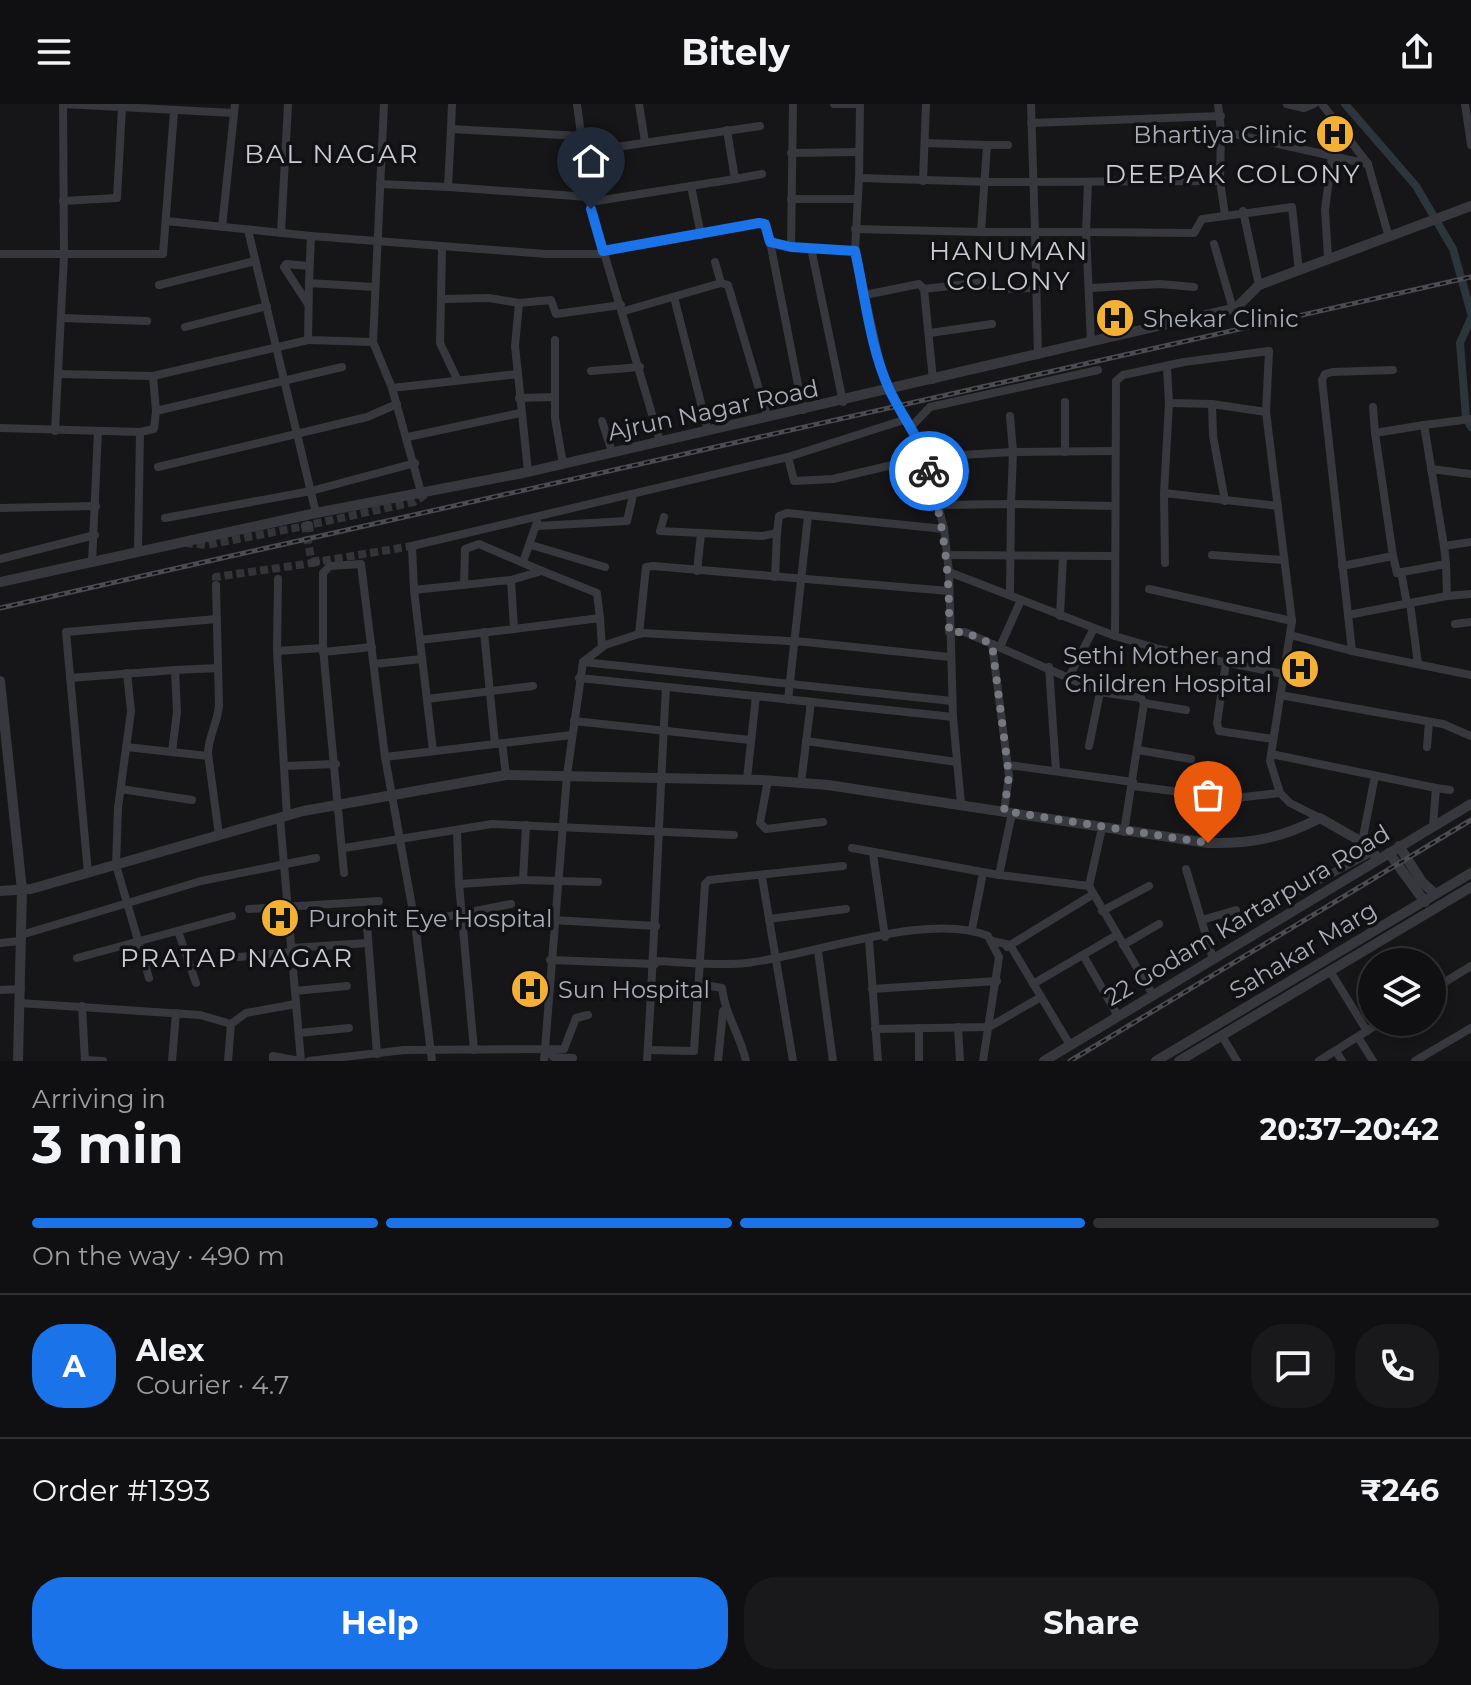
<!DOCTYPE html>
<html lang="en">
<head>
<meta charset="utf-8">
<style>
	:root { --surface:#101012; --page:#19191b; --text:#f1f3f6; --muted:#9c9d9f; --line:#303032; --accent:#1a73e8 }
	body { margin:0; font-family:Montserrat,sans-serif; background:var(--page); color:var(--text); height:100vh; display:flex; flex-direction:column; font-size:30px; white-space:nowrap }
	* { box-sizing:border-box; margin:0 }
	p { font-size:26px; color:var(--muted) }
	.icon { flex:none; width:44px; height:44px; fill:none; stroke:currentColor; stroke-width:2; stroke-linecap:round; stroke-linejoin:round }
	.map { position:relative; height:957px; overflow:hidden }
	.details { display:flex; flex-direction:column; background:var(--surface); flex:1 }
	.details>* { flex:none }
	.controls { position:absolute; left:1358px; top:844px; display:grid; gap:16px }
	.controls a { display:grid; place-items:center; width:88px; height:88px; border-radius:50%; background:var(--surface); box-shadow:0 4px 12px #0003,0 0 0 2px var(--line); font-size:40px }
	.pin { position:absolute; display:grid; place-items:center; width:68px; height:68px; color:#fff; margin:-82px -34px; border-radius:50% 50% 50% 0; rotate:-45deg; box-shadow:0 0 8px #0007 }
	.pin .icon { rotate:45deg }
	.courier { position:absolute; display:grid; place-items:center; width:80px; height:80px; margin:-40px; border:6px solid #1a73e8; border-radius:50%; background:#fff; color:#222; box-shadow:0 2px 10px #0007 }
	.summary em { font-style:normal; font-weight:700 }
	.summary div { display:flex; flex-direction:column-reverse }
	.summary { display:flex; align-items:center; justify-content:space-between; height:136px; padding:0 32px }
	h1 { font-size:52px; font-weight:700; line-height:60px }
	.bar { display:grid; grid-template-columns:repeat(4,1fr); gap:12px 8px; align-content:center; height:96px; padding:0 32px }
	.bar i { height:10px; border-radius:6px; background:var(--line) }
	.bar .on { background:var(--accent) }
	.bar p { grid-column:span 4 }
	.line { display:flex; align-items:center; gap:20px; padding:0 32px; border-top:2px solid var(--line) }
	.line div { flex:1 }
	.round { display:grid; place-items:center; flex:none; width:84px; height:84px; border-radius:32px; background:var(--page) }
	.primary-button { display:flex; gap:16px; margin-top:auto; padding:16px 32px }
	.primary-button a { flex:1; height:92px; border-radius:32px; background:var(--accent); color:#fff; font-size:32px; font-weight:700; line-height:92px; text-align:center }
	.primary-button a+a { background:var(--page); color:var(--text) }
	header { display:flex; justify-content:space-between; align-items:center; height:104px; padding:0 32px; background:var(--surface); font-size:36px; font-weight:700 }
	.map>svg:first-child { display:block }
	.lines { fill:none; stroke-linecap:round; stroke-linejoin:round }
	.canal { stroke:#2c353c; stroke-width:8 }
	.minor-tunnel { stroke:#333438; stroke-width:8; stroke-dasharray:8 4; stroke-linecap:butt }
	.minor { stroke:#37383d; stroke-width:8 }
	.tertiary { stroke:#37383d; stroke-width:10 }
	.rail-casing { stroke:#4a4c52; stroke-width:5 }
	.rail { stroke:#111113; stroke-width:2; stroke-dasharray:6; stroke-linecap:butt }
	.done { stroke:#757880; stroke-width:8; stroke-dasharray:0 14.4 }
	.route { stroke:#1a73e8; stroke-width:10 }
	.labels { text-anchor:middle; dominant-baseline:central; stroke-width:7; stroke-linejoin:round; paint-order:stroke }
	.poi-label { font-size:24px; fill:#a8adb8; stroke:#111113; text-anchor:start }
	.street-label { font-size:24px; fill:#a8adb8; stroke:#111113 }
	.neighbourhood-label { font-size:26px; letter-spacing:2px; fill:#c9ccd4; stroke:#111113 }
</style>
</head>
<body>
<header><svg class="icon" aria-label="menu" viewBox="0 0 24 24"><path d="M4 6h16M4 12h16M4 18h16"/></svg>Bitely<svg class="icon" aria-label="share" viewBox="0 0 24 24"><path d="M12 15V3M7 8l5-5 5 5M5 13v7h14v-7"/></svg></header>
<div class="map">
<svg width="1471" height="957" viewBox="0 0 1471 957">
	<rect width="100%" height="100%" fill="#161618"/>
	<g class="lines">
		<g class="canal">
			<path d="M1345,0L1416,82L1453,145L1471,209"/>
			<path d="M1471,214L1460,239L1466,313L1471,323"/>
		</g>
		<g class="minor-tunnel">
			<path d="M310,428L309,421L414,398L428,389"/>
			<path d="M185,439L207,441L305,422L312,459L216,473V481"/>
			<path d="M315,453L316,458L412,442"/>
		</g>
		<g class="minor">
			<path d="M63,0L234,9"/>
			<path d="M384,0L373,238L392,284L421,388"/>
			<path d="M452,0L451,25L580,32"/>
			<path d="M577,0L591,105L660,337"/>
			<path d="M639,0L645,38"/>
			<path d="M834,0H860"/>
			<path d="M1031,0L1035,128H1086L1091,238"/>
			<path d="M1218,0L1221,27"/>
			<path d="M1287,0L1304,4L1314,0"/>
			<path d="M1322,0L1368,60L1388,130"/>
			<path d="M1465,0L1471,41"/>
			<path d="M1031,19L1221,12"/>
			<path d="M727,26L735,75L762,70"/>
			<path d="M925,39L987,41L981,128H1035L1038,251"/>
			<path d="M987,41H1008"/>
			<path d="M582,48L760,22"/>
			<path d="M791,49L859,48"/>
			<path d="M1332,52L1368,60"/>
			<path d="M859,74L860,0"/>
			<path d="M923,77L926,0"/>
			<path d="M1088,79L1086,128L1194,129L1202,115L1292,103L1299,167"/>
			<path d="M380,80L448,83L451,25"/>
			<path d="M691,82L701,131"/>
			<path d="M448,83L589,93"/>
			<path d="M791,95H855"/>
			<path d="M63,97L117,94L122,4"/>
			<path d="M590,98L735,75"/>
			<path d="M1243,107L1259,181"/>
			<path d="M1225,111L1220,77L1221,27L1332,52L1325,106L1328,153"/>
			<path d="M166,117L311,132"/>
			<path d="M222,123L235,0"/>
			<path d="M855,125L981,128"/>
			<path d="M248,126L316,409"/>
			<path d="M281,129L288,0"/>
			<path d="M1214,140L1233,205"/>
			<path d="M791,143L793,0"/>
			<path d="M442,144L441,195L489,194L519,199L515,242L518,270"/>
			<path d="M811,144L843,298"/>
			<path d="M603,147L759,119L765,120L770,138"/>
			<path d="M0,150H163L174,8"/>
			<path d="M715,158L721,179"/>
			<path d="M309,179L308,236L373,238"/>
			<path d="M159,181L255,157"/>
			<path d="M374,183L309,179L311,132L546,150H604"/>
			<path d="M1090,184L1160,180L1194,183"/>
			<path d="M924,185L933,276"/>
			<path d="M865,191L919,180L924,185L985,178L996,185L1036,184"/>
			<path d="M674,193L708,327"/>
			<path d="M441,195L440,239L457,275"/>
			<path d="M519,199L551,196L556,210L621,201"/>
			<path d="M308,200L284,163L286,160L309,162"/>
			<path d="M624,207L721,179L728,181L767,312"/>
			<path d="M61,214L147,217"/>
			<path d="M185,223L267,202"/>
			<path d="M930,229L992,220"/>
			<path d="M555,236V314L563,360"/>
			<path d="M1167,264L1169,299L1212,300L1266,308L1292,517L1270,657L1280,689L1290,699L1320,714"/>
			<path d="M591,267L640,263"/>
			<path d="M58,270L153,272L308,236"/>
			<path d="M153,272L156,307L342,263"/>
			<path d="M392,284L518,270L528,368"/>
			<path d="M519,294L555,293"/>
			<path d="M1065,298V348"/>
			<path d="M1169,299L1164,389L1278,402"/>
			<path d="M1212,300L1213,332L1225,397"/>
			<path d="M1373,303L1375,329"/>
			<path d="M803,306L770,138L791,143L855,147"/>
			<path d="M1010,312L1013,348L1114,347"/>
			<path d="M602,317L612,348"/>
			<path d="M1424,321L1471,315"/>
			<path d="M911,323L930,303L1098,266"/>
			<path d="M0,324L140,328L138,447"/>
			<path d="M55,327L64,152L63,0"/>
			<path d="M140,328L154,325L156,307"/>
			<path d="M408,333L520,309"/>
			<path d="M788,353L794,377L833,375L926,353L1013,348L1011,400L1114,402"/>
			<path d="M158,363L367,313L397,300"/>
			<path d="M1431,365L1471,370"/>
			<path d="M1164,389L1165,459"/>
			<path d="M937,401L1011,400L1010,491"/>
			<path d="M0,404L96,402"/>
			<path d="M664,413L660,427L762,432L777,429L775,473"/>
			<path d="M165,414L311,387L415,359"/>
			<path d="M305,422L309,421"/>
			<path d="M538,422L627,417L633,391"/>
			<path d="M777,429L779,412L787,409L944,425"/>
			<path d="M531,441L605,463"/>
			<path d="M947,451L1114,452"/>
			<path d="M1212,451L1284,456"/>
			<path d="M1393,452L1375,329L1424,321L1444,442"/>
			<path d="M0,455L95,431"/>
			<path d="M523,458L537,418"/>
			<path d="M92,459L98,327"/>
			<path d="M312,459L316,458"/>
			<path d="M1446,460L1447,492L1471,490"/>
			<path d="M1342,462L1393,452L1397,469L1446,460L1444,442L1471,438"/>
			<path d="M697,467L701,430"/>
			<path d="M949,468L1115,532L1159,545L1283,570"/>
			<path d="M1401,468L1407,500"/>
			<path d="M278,475L277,547L287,712"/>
			<path d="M511,476L542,467L597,489L600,514"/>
			<path d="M216,481L219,601C218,619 208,632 208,650L219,731"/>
			<path d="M464,481L465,445L479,440L542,467"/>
			<path d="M1149,485L1292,517"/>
			<path d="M414,486L412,442L788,353L907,315"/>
			<path d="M1410,499L1447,492"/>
			<path d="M1348,511L1410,499L1418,560"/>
			<path d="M1060,512L1063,452"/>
			<path d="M1455,520L1471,518"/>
			<path d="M514,525L600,514L602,543"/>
			<path d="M484,528L495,640"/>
			<path d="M949,528H965L1100,588L1141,594L1144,599L1124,728"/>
			<path d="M639,530L646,463L653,462L949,487"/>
			<path d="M1290,531L1352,547L1322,276L1325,270L1332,268L1393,266"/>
			<path d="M1115,532L1116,277L1123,271L1184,258L1269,247L1266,308"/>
			<path d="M420,536L514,525L511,476L414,486L433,647"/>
			<path d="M992,540L1009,672L1004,707"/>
			<path d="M1000,543L1021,496"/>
			<path d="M277,547L323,544"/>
			<path d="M1352,547L1471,571"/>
			<path d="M323,548L372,543"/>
			<path d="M583,558L952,597"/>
			<path d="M1226,559L1217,619L1219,627L1273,635"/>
			<path d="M374,560L422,555"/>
			<path d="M1049,563L1056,667"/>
			<path d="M127,569L131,607L118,704L116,761L149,874"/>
			<path d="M1069,573L1094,524"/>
			<path d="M70,574L175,566"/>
			<path d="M579,574L756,592"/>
			<path d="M1280,591L1443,620L1471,632"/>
			<path d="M427,595L533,582"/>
			<path d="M788,596L808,412"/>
			<path d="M1144,599L1186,606"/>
			<path d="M574,617L750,636"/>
			<path d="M806,637L957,658"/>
			<path d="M502,639L506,671"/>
			<path d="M1089,642L1100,588"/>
			<path d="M126,643L208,652"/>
			<path d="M1427,643L1429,618"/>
			<path d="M1138,646L1191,655"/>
			<path d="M172,648L177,608L175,566L218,564"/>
			<path d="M1271,650L1436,684L1433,722"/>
			<path d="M385,653L572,631"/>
			<path d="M1008,661L1133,678"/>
			<path d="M284,662L336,660"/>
			<path d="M747,675L756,592L953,613"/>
			<path d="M768,676L760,719L766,725L823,718"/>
			<path d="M801,679L811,598"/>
			<path d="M1133,682L1173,687"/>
			<path d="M1436,684L1450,686"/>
			<path d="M121,685L192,696"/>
			<path d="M961,700L953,613L949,468L944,425L926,353L889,287L881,264L855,147L859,74L990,78L1220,77"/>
			<path d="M280,714L301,957"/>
			<path d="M526,721L523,776L598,778"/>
			<path d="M457,727L459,780"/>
			<path d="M1362,738L1375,672"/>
			<path d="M1208,739L1199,698L1280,689"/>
			<path d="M344,744L492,720L734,731"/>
			<path d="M852,744L999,771L1089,782L1153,891"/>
			<path d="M873,750L885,833"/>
			<path d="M1186,765L1213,855"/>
			<path d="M88,769L66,528L217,515"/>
			<path d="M344,769L323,544V469L330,462L361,460L385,653L415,819L432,957"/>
			<path d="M999,771L1012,709"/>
			<path d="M762,773L793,957"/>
			<path d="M1089,782L1102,724"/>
			<path d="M1293,790L1372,748"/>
			<path d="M249,805L379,797"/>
			<path d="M1102,807L1149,782"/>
			<path d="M769,815L846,805"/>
			<path d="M553,816L656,822"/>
			<path d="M1202,816L1236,806"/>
			<path d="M415,819L511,800"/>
			<path d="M367,821L377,950"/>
			<path d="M972,825L983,769"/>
			<path d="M178,827L196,879"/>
			<path d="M21,831L201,777L316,754"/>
			<path d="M869,836L878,957"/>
			<path d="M992,837L1010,841L1070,941"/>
			<path d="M0,839L21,837"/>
			<path d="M1123,841L1159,820"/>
			<path d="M1007,843L1092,791"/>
			<path d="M291,844L368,839"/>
			<path d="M818,847L833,957"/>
			<path d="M1083,851L1118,912"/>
			<path d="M239,853L292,848"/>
			<path d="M77,854L232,812"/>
			<path d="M550,856L655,860"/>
			<path d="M655,857C685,858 718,862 747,859C813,851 930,807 988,832L999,853L983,957"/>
			<path d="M1330,867L1367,927"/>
			<path d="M699,880L722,884C725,911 740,930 746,957"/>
			<path d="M1033,880L1117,831"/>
			<path d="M872,885L997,877"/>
			<path d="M0,886L21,885"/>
			<path d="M1432,886L1471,862"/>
			<path d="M295,887L347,882"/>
			<path d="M20,899L200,911L231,920"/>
			<path d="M82,902L85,957"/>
			<path d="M231,920L246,909L296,900"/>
			<path d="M958,923L960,957"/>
			<path d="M875,925L989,923L1041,893"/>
			<path d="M299,929L349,924"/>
			<path d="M1222,932L1237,957"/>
			<path d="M1358,933L1373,957"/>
			<path d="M474,946L459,780L523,776"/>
			<path d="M548,946L553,953L573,954"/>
			<path d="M648,946L694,947L705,780L709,776L843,762"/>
			<path d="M1336,947L1342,957"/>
			<path d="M85,956L103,957"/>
			<path d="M172,957L176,909"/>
			<path d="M228,957L231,920"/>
			<path d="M273,957V952L300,957"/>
			<path d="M309,957L404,946L564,945L576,914L588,911"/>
			<path d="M544,957L567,671L583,558L605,541L642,529L806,538L950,553"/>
			<path d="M647,957C655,832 659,708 666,583"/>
			<path d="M718,957L723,907"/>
			<path d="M919,957V924"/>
			<path d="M1319,957L1381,918"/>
			<path d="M1415,957L1471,924"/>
		</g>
		<g class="tertiary">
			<path d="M0,478L316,409L528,368L1236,204L1259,181L1471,102"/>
			<path d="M0,577L22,786L18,957"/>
			<path d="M1399,742L1422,778L1434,789"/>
			<path d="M1389,749L1425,798"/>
			<path d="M0,787L31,785L303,707L506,671L761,676L828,681L1208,739C1251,740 1282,734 1320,714L1362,738L1379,755"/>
			<path d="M1044,957L1471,700"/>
			<path d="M1156,957L1471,769"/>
			<path d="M1179,957L1471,783"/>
		</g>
		<defs>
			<g id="rail">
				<path d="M0,504L1471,173"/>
				<path d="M1070,957L1471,716"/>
			</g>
		</defs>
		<use href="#rail" class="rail-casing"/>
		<use href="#rail" class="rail"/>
	</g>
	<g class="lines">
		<path class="done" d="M929,367C944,426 950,467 949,528H965L992,540L1009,672L1004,707L1208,739"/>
		<path class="route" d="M591,105L603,147L759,119L765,120L770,138L791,143L855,147C865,192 870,243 889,285C902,313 922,336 929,367"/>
	</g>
	<defs>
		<symbol id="hospital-disc" viewBox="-11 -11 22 22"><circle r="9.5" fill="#f2b134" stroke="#111113"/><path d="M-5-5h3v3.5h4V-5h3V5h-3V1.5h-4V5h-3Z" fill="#111"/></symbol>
	</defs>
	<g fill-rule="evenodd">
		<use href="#hospital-disc" x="1313" y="8" width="44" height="44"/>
		<use href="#hospital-disc" x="1093" y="192" width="44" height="44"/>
		<use href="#hospital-disc" x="1278" y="543" width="44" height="44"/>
		<use href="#hospital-disc" x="258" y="792" width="44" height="44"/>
		<use href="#hospital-disc" x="508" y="863" width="44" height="44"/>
	</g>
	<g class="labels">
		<g class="poi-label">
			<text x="1307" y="30" text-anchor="end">Bhartiya Clinic</text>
			<text x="1143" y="214">Shekar Clinic</text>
			<text x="1272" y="551" text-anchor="end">Sethi Mother and<tspan x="1272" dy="28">Children Hospital</tspan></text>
			<text x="308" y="814">Purohit Eye Hospital</text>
			<text x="558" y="885">Sun Hospital</text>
		</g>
		<g class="street-label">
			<text transform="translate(713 306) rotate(-12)">Ajrun Nagar Road</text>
			<text transform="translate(1247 811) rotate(-31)">22 Godam Kartarpura Road</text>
			<text transform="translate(1303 846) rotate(-31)">Sahakar Marg</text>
		</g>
		<g class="neighbourhood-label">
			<text x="332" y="50">BAL NAGAR</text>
			<text x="1233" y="70">DEEPAK COLONY</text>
			<text x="1009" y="147">HANUMAN<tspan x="1009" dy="30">COLONY</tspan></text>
			<text x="237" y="854">PRATAP NAGAR</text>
		</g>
	</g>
</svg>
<div class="controls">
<a><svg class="icon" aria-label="layers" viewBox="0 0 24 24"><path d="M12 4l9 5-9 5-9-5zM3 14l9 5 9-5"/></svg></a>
</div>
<div class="pin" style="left:1208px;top:739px;background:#ea580c"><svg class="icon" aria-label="bag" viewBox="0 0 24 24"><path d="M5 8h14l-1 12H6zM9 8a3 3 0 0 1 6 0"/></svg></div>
<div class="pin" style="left:591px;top:105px;background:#1f2937"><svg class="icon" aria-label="home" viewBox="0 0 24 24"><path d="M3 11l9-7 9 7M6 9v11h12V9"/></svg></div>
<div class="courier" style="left:929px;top:367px"><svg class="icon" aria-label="bike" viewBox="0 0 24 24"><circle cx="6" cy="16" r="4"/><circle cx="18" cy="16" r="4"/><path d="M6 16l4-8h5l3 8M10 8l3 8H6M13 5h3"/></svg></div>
</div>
<section class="details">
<div class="summary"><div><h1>3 min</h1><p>Arriving in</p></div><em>20:37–20:42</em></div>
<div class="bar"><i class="on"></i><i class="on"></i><i class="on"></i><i></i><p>On the way · 490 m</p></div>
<div class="line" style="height:144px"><b class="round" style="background:var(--accent);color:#fff">A</b><div><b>Alex</b><p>Courier · 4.7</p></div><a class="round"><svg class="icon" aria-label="chat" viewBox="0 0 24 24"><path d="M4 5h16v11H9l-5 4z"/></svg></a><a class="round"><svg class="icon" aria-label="phone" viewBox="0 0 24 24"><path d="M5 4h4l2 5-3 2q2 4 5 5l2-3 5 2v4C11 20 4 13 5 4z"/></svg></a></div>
<div class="line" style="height:104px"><div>Order #1393</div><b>₹246</b></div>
<div class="primary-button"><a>Help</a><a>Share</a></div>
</section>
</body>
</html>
